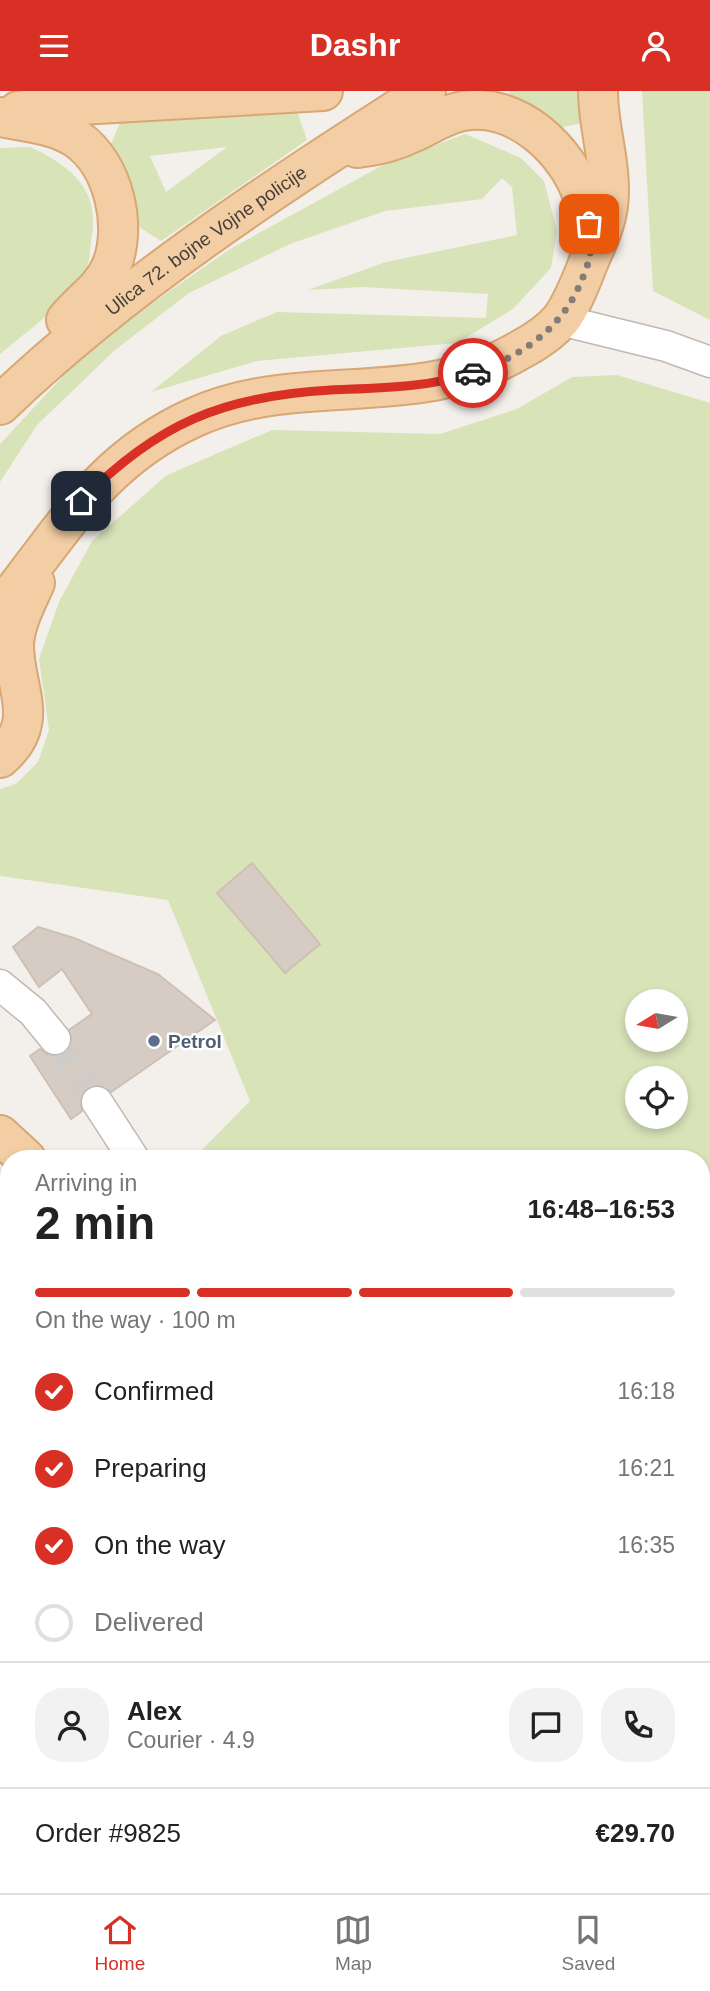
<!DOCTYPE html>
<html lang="en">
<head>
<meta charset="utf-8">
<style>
	:root { --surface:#fff; --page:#f2f2f2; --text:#222; --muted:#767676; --line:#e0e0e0; --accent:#d93025 }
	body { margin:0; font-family:Arial,sans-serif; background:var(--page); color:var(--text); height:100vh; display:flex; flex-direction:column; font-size:26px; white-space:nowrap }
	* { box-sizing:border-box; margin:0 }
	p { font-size:23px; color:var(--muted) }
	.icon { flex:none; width:38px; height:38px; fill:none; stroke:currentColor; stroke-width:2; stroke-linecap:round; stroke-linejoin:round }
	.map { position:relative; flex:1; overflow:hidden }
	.details { position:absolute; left:0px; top:1059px; width:710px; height:744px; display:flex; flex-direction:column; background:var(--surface); border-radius:28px 28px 0 0; box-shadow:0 4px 10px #0003 }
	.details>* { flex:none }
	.needle { width:46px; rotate:259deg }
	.tools { position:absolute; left:625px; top:898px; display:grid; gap:14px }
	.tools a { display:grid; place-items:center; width:63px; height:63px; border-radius:50%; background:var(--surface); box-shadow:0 4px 10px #0003; font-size:35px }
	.pin { position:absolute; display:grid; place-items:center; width:60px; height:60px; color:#fff; margin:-30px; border-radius:14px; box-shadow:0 4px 10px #0006 }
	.courier { position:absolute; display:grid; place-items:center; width:70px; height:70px; margin:-35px; border:5px solid #d93025; border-radius:50%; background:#fff; color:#222; box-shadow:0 2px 9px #0007 }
	.overview em { font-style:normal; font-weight:600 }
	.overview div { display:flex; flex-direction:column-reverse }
	.overview { display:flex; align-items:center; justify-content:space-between; height:119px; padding:0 35px }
	h1 { font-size:46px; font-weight:600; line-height:52px }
	.bar { display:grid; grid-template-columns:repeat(4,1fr); gap:10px 7px; align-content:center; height:84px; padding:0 35px }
	.bar i { height:9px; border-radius:5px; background:var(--line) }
	.bar .active { background:var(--accent) }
	.bar p { grid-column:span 4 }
	.line { display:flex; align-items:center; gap:18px; padding:0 35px; border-top:2px solid var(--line) }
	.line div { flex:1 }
	.round { display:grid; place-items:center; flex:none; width:74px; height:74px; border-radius:28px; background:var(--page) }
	ol { padding:0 35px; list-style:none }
	li { display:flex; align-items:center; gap:21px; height:77px }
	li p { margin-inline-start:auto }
	li .icon { padding:7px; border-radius:50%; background:var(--accent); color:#fff; stroke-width:4 }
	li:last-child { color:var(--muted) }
	li i { width:38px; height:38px; border:4px solid var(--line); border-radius:50% }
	header { display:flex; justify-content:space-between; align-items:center; height:91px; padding:0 35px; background:var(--accent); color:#fff; font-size:32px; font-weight:600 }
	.menu { display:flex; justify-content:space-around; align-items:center; height:98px; border-top:2px solid var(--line); background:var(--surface); font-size:19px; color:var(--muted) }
	.menu a { display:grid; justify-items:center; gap:4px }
	.menu .active { color:var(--accent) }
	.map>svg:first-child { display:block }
	.residential { fill:#e7e0d9 }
	.green { fill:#d8e3b8; fill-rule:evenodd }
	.building { fill:#d7ccc4; stroke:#cec0b5; stroke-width:2 }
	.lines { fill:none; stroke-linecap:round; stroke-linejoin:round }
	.minor-tunnel { stroke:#d1ccc7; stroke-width:30; stroke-dasharray:30 15; stroke-linecap:butt }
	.minor-casing { stroke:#c1b8b1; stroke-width:33 }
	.major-casing { stroke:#d7a775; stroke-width:42 }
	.minor { stroke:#fff; stroke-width:30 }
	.major { stroke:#f3cea4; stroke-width:38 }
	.done { stroke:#837d77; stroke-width:7; stroke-dasharray:0 12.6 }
	.route { stroke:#d93025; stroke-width:9 }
	.service-dot { fill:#5c6f8a; stroke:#fff; stroke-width:2.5 }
	.labels { text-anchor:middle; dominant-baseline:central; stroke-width:5; stroke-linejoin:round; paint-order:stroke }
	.street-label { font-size:19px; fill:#473f39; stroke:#fff }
	.service-label { font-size:19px; font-weight:bold; fill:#4e5e75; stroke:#fff; text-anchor:start }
</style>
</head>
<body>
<header><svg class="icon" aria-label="menu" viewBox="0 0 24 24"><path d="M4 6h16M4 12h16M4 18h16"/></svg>Dashr<svg class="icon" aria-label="person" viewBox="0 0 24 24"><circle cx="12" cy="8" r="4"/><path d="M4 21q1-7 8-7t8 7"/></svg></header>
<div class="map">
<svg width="710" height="1802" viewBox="0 0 710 1802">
	<rect width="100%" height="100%" fill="#f3efeb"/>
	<path class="residential" d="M0,1437L9,1439V1794H702V1452L710,1450V1802H0Z"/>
	<g class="green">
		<path d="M509,0H586L588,31L558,37L512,10Z"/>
		<path d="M642,0H710V229L653,200Z"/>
		<path d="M297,20L307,49L161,150L136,134L108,60L120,32ZM227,56L166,101L150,65Z"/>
		<path d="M465,43L521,67L544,90L557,140L551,177L513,218L457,252L257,270L151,301L221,245L277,221L486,227L488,203L363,196L308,199L386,171L517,144L512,96L502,87L482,108L385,120L290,153L189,202L115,259L37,334L0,391V353L92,254L230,158L383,74Z"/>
		<path d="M31,56C73,77 101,99 91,150C90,158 90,168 87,176C75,206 25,242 0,263V57Z"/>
		<path d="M617,284L710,312V1291L702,1293V1068L194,1067L250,1010L168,809L0,785V698L16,693L38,671L49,639L39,568L59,511L92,450L167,384L272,339L440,343L517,318L572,286ZM637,910H676V948H637ZM637,987H676V1026H637Z"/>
		<path d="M0,1121L9,1131V1389L0,1393Z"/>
		<path d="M710,1380V1450L702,1452V1382Z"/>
	</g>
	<g class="building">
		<path d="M252,772L320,853L285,882L217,802Z"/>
		<path d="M38,836L74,847L158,883L215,929L111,1001L97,994L87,997L80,1011L82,1020L71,1028L30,965L40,958L49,965L65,962L72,954L69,939L92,923L62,878L39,896L13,856Z"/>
	</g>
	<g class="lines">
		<path class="minor-tunnel" d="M55,948L97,1011"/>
		<defs>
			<g id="minor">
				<path d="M560,229L666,255L710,271"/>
				<path d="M0,894L33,921L55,948"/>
				<path d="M97,1011L134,1068"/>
				<path d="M0,1545L9,1548"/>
				<path d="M702,1592L710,1589"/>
				<path d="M702,1758L710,1752"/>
				<path d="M53,1794L118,1802"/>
				<path d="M9,1802L52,1794"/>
				<path d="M619,1802L637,1794"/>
			</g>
			<g id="major">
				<path d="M18,20L45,16L323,0"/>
				<path d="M0,26C26,31 55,33 77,48C114,74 128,136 111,176C101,199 81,210 66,229"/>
				<path d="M357,57C377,55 396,50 414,41C430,34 445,23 463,20C516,11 567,58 583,106C588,122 589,138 590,154"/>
				<path id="s1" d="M0,314C127,192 278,95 426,0"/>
				<path d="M0,518C61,442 100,369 193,327C299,278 416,321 520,259C535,251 551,241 562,227C573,211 580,193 587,175C595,155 605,137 608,115C613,77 598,39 598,0"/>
				<path d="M0,667C42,631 14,598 14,554C15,532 26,512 35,492"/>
				<path d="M0,1044L26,1068"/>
				<path d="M702,1325L710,1323"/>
			</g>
		</defs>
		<use href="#minor" class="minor-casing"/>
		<use href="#major" class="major-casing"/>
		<use href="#minor" class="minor"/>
		<use href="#major" class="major"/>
	</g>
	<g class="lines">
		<path class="done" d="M473,282C523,265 564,236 583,186C585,179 589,172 590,165C591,155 589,143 589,133"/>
		<path class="route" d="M81,410C156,333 223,305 331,299C379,297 426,297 473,282"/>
	</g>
	<circle class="service-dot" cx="154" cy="950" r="7"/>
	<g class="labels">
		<g class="street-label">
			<text stroke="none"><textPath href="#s1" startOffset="264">Ulica 72. bojne Vojne policije</textPath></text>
		</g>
		<g class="service-label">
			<text x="168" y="950">Petrol</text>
		</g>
	</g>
</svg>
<div class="tools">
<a><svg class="needle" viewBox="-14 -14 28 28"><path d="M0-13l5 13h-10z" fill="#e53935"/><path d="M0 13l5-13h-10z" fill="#767676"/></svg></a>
<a><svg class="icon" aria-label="locate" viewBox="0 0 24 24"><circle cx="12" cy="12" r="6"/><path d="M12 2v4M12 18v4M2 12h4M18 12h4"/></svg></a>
</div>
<div class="pin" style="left:589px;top:133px;background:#ea580c"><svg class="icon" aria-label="bag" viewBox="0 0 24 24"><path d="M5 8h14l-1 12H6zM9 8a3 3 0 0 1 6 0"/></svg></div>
<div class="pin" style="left:81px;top:410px;background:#1f2937"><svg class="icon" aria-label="home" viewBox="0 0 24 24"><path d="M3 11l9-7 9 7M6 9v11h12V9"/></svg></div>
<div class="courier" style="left:473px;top:282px"><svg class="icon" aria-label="car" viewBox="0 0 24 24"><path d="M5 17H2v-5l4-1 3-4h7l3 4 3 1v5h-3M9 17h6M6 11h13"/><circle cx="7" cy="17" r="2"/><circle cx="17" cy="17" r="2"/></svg></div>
<section class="details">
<div class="overview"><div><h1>2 min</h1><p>Arriving in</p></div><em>16:48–16:53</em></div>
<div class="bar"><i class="active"></i><i class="active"></i><i class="active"></i><i></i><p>On the way · 100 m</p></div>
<ol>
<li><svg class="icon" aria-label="check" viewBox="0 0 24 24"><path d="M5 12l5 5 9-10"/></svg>Confirmed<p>16:18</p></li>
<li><svg class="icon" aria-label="check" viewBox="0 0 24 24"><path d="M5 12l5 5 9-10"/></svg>Preparing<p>16:21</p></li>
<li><svg class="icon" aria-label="check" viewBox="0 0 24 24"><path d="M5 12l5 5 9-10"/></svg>On the way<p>16:35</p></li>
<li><i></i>Delivered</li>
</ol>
<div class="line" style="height:126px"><a class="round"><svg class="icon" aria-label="person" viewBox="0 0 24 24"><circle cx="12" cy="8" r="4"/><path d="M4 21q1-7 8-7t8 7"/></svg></a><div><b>Alex</b><p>Courier · 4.9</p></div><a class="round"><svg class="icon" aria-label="chat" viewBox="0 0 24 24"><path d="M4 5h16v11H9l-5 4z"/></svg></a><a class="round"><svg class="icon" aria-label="phone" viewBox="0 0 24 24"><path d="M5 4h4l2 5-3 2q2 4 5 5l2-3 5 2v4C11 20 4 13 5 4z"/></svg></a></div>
<div class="line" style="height:91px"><div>Order #9825</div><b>€29.70</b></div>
</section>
</div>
<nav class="menu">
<a class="active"><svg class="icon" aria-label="home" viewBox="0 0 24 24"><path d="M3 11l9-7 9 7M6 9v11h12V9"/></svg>Home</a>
<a><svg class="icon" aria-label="map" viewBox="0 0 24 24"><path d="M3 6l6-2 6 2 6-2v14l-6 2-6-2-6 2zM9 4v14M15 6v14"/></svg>Map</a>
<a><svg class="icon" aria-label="saved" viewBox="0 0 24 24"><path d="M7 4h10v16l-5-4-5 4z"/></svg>Saved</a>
</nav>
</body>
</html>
